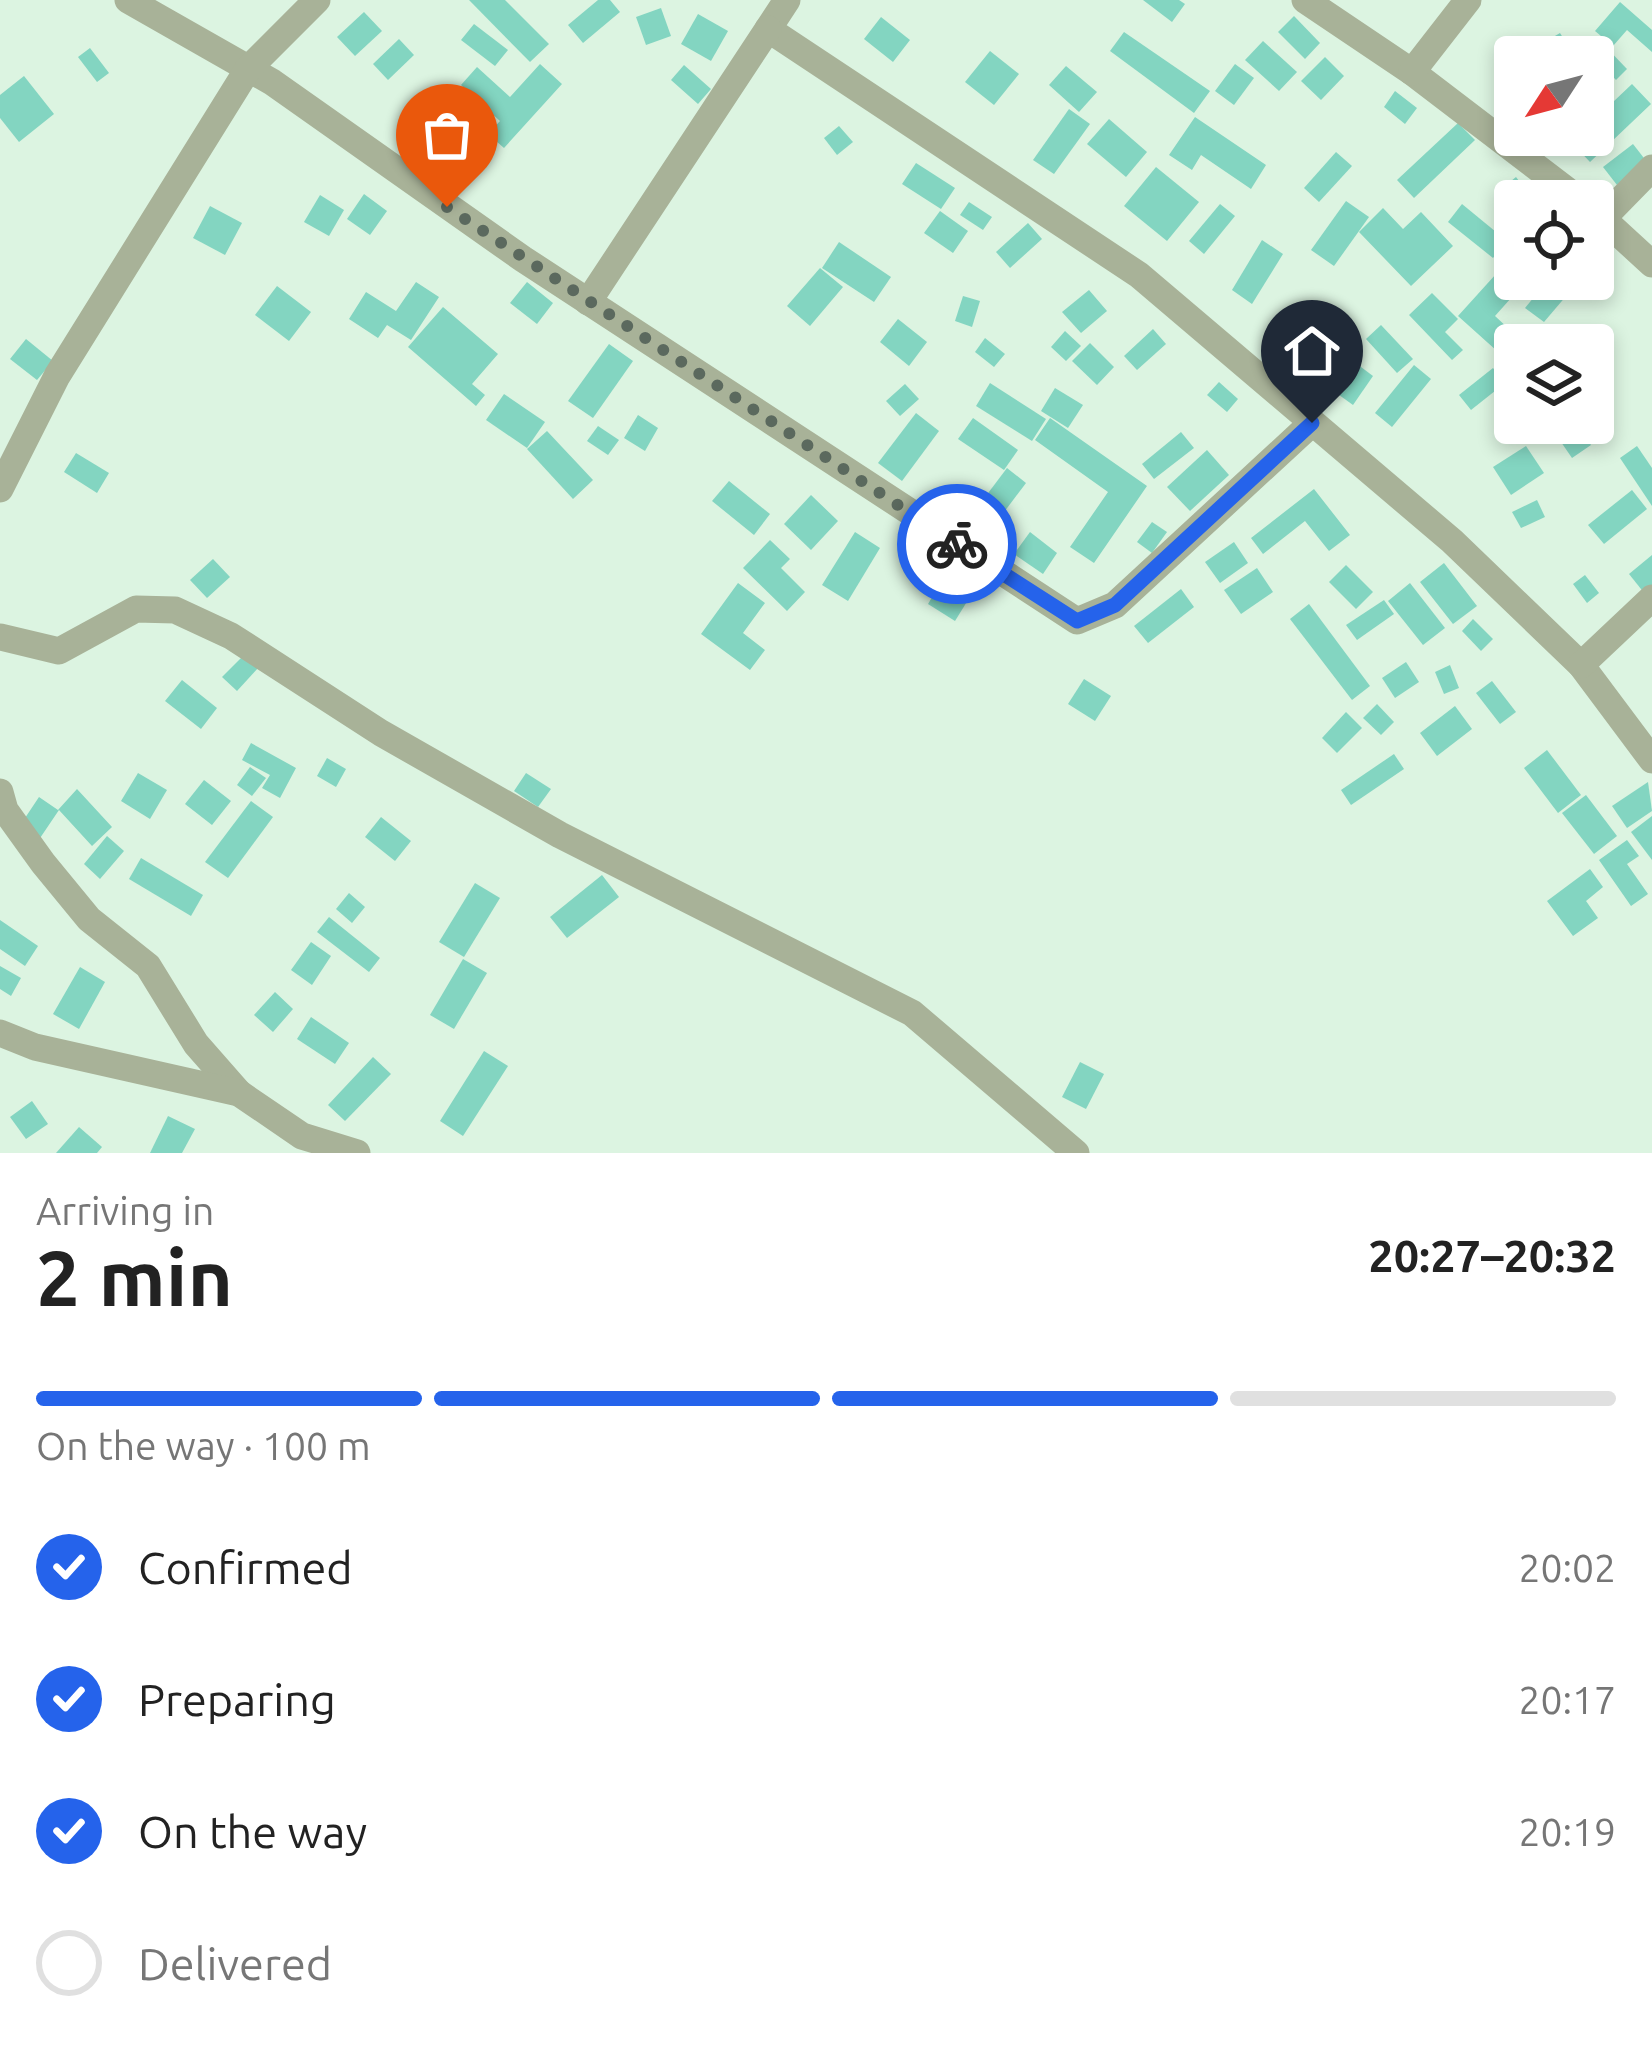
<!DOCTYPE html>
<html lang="en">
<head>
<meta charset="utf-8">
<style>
	:root { --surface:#fff; --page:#f6f6f6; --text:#222; --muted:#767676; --line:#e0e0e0; --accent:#2563eb }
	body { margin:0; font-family:Ubuntu,sans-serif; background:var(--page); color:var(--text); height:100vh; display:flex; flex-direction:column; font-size:45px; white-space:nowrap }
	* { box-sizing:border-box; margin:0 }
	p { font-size:39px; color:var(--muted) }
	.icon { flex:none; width:66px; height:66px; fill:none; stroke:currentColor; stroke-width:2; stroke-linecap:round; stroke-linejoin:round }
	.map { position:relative; height:1153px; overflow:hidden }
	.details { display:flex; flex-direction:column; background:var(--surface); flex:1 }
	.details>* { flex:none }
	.needle { width:78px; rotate:234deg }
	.fabs { position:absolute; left:1494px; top:36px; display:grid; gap:24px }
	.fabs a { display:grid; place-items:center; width:120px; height:120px; border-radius:12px; background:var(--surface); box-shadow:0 6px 18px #0003; font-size:60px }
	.pin { position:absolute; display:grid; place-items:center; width:102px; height:102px; color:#fff; margin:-123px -51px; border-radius:50% 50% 50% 0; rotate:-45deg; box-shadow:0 0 12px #0007 }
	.pin .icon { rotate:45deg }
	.courier { position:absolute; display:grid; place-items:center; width:120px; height:120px; margin:-60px; border:9px solid #2563eb; border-radius:50%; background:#fff; color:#222; box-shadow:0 3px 15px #0007 }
	.overview em { font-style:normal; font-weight:700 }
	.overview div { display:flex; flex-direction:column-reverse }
	.overview { display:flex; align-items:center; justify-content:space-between; height:204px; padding:0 36px }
	h1 { font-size:78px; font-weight:700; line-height:90px }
	.bar { display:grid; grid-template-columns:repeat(4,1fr); gap:18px 12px; align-content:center; height:144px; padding:0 36px }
	.bar i { height:15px; border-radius:9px; background:var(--line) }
	.bar .on { background:var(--accent) }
	.bar p { grid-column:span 4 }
	ol { padding:0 36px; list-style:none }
	li { display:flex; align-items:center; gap:36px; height:132px }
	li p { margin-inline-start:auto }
	li .icon { padding:12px; border-radius:50%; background:var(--accent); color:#fff; stroke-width:4 }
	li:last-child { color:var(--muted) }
	li i { width:66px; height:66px; border:6px solid var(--line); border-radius:50% }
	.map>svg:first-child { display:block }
	.building { fill:#83d5c1 }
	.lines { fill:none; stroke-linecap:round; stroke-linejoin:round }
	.street { stroke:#a8b298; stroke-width:27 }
	.done { stroke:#5b695e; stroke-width:12; stroke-dasharray:0 21.6 }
	.route { stroke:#2563eb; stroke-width:15 }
</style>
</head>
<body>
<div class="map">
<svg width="1652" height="1153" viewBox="0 0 1652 1153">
	<rect width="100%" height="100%" fill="#dcf4e1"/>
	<g class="building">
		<path d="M469,0H505L549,44L530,62Z"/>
		<path d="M598,0H610L620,12L583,43L568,25Z"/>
		<path d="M1143,0H1179L1185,4L1172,22Z"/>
		<path d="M1620,2L1652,30V52L1627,30L1613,46L1595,31Z"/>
		<path d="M661,8L671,36L646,45L636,17Z"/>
		<path d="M364,12L382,31L355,56L337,37Z"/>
		<path d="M698,14L728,31L711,61L681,44Z"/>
		<path d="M1294,16L1320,43L1305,59L1278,32Z"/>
		<path d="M881,17L910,40L893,62L864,39Z"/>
		<path d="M474,24L508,50L495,66L461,40Z"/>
		<path d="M1124,32L1210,91L1194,113L1110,51Z"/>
		<path d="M1560,33L1575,57H1544L1538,46Z"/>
		<path d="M399,39L414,55L388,80L373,64Z"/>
		<path d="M1263,41L1297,72L1279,91L1245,60Z"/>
		<path d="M1601,42L1627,69L1616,80L1590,52Z"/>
		<path d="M90,48L109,73L97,82L78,57Z"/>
		<path d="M990,51L1019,74L994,105L965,82Z"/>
		<path d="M1325,57L1344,76L1321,100L1301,81Z"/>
		<path d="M540,64L562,84L504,148L488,134L500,121L461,85L477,67L510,97Z"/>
		<path d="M1235,64L1254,78L1234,105L1215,91Z"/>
		<path d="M684,65L711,89L698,104L671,80Z"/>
		<path d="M1066,66L1097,92L1079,112L1049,85Z"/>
		<path d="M1593,69L1613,91L1593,109Z"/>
		<path d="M24,76L54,114L19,142L0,118V95Z"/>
		<path d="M1632,84L1651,104L1590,162L1571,142L1578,135H1593V121Z"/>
		<path d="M1395,91L1417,108L1405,124L1384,107Z"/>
		<path d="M1069,109L1090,124L1054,174L1033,160Z"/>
		<path d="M1195,117L1266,165L1251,189L1201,155L1192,170L1169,155Z"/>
		<path d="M1109,119L1147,152L1126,177L1087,144Z"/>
		<path d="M1458,123L1475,140L1414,198L1397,180Z"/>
		<path d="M839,126L853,142L837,155L824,138Z"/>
		<path d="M444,130L471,152L456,172L428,150Z"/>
		<path d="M1633,144L1647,162L1617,185L1603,167Z"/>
		<path d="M1336,152L1352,166L1319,202L1304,188Z"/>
		<path d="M916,163L955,188L941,209L902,184Z"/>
		<path d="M1156,167L1199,202L1167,241L1124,206Z"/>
		<path d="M1516,177L1534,201H1515V219L1495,194Z"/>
		<path d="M364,194L387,211L370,235L347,219Z"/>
		<path d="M320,195L344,210L329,236L304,222Z"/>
		<path d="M1346,201L1369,217L1334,266L1311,250Z"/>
		<path d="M969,202L992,217L983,230L960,215Z"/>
		<path d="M1220,204L1235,216L1204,254L1189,241Z"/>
		<path d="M1462,204L1507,241L1493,258L1448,222Z"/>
		<path d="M210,206L242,223L225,255L193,238Z"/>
		<path d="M1383,208L1403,229L1421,212L1453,246L1411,286L1359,232Z"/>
		<path d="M940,211L968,231L953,253L924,233Z"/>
		<path d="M1028,223L1042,239L1010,268L996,252Z"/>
		<path d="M1262,240L1283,254L1252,304L1232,290Z"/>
		<path d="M839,242L891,277L874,302L822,268Z"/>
		<path d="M1515,253V279H1528L1495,316L1523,342L1507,360L1458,316Z"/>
		<path d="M820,268L843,287L810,326L787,306Z"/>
		<path d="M1548,280L1567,295L1544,322L1525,308Z"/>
		<path d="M416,282L439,297L411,340L387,325L378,338L349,319L366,292L396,311Z"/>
		<path d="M527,282L553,303L537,324L510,303Z"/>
		<path d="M277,286L311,312L289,341L255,315Z"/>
		<path d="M1089,290L1107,311L1081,333L1062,312Z"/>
		<path d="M1432,293L1458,319L1445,332L1463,350L1452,360L1409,315Z"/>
		<path d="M963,296L980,301L972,327L955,321Z"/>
		<path d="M443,307L498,354L472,384L485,395L476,406L408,347Z"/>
		<path d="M898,319L927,342L909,366L880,342Z"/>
		<path d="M1381,325L1413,359L1397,373L1366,339Z"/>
		<path d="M1153,329L1166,344L1137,370L1124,356Z"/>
		<path d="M1065,331L1081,346L1066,361L1051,347Z"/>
		<path d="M985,338L1005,354L994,367L975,352Z"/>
		<path d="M26,339L53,361L37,380L10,359Z"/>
		<path d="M1090,343L1114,367L1097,385L1072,361Z"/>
		<path d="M609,344L633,361L593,418L568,401Z"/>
		<path d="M1596,357L1614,375L1593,395V361Z"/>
		<path d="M1349,358L1373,376L1353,405L1328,387Z"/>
		<path d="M1414,365L1431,379L1392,427L1375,413Z"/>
		<path d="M1493,368L1505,383L1471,410L1459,395Z"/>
		<path d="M1219,382L1238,399L1227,412L1207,395Z"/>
		<path d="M990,383L1046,419L1032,441L976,406Z"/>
		<path d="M905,384L919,399L900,416L886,401Z"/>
		<path d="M1055,388L1083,405L1068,428L1041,411Z"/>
		<path d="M504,394L545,422L527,448L486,420Z"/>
		<path d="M916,413L939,431L902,481L878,463Z"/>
		<path d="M638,415L658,428L645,451L624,438Z"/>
		<path d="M973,418L1018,450L1004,470L958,439Z"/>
		<path d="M1050,418L1147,486L1094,563L1070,547L1108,492L1035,440Z"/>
		<path d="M1548,423H1576L1591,445L1572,458Z"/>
		<path d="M598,426L619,440L608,455L587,441Z"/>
		<path d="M547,431L593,480L573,499L527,449Z"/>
		<path d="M1181,432L1194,448L1154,479L1142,464Z"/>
		<path d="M1526,446L1544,473L1511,495L1493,467Z"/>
		<path d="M1637,446L1652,468V506L1620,458Z"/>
		<path d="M1207,450L1229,475L1190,511L1167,487Z"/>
		<path d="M76,453L109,473L97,493L64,472Z"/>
		<path d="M1007,468L1026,483L986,536L967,521Z"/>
		<path d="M729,481L770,514L754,535L712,501Z"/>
		<path d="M1314,489L1350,535L1329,551L1305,521L1263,554L1251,538Z"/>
		<path d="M1632,490L1647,509L1604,544L1588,525Z"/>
		<path d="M811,495L838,521L811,550L784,524Z"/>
		<path d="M1537,500L1545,517L1521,528L1512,512Z"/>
		<path d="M1152,522L1167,532L1152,553L1137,542Z"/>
		<path d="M855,532L880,548L848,601L822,585Z"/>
		<path d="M1030,532L1057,553L1043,574L1014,554Z"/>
		<path d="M770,540L790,559L781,568L805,592L787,611L743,568Z"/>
		<path d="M1234,542L1248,563L1220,583L1205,562Z"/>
		<path d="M1652,555V588L1645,594L1629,574Z"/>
		<path d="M213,559L230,577L207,598L190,580Z"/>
		<path d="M1444,563L1477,606L1453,624L1420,582Z"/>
		<path d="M1346,565L1373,592L1356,609L1329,582Z"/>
		<path d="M1257,568L1273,592L1241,614L1224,590Z"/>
		<path d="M1585,575L1599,593L1587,603L1573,584Z"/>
		<path d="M738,583L765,603L743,633L765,650L750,670L701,634Z"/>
		<path d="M1410,583L1445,628L1423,645L1388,601Z"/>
		<path d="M940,584L968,600L955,621L928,604Z"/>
		<path d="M1181,589L1194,607L1148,643L1134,626Z"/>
		<path d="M1384,600L1394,614L1357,640L1346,625Z"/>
		<path d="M1309,604L1370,686L1352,700L1290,619Z"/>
		<path d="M1473,619L1493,639L1481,651L1462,631Z"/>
		<path d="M244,655L258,668L237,691L222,677Z"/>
		<path d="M1406,662L1419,682L1395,698L1382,678Z"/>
		<path d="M1450,665L1459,688L1444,694L1435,672Z"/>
		<path d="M1084,679L1111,696L1095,721L1068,704Z"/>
		<path d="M182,680L217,708L201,729L165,701Z"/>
		<path d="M1492,681L1516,712L1500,724L1476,693Z"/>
		<path d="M1377,704L1394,722L1381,735L1363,718Z"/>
		<path d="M1455,706L1472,729L1437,756L1420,733Z"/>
		<path d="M1346,712L1362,728L1337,753L1322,738Z"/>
		<path d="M251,743L296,768L280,798L262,788L270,775L242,760Z"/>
		<path d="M1547,750L1581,795L1558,813L1524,768Z"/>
		<path d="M1394,754L1404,769L1351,805L1341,790Z"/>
		<path d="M327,758L346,769L336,787L317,776Z"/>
		<path d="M250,767L266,778L252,796L237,785Z"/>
		<path d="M138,773L167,790L150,819L121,801Z"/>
		<path d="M526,773L551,789L538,807L514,791Z"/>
		<path d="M204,780L231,801L212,825L185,804Z"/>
		<path d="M1648,782L1652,811L1627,828L1612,806Z"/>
		<path d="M77,789L112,827L92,846L59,810L36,844L17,830L39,797L58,810Z"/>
		<path d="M1586,795L1617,836L1594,854L1562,813Z"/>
		<path d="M251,801L273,817L228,878L205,862Z"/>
		<path d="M1652,816V860L1631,832Z"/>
		<path d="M381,817L411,841L395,861L365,837Z"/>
		<path d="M107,836L124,851L100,879L84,864Z"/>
		<path d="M1627,840L1639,856L1627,864L1648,894L1631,906L1599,860Z"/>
		<path d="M141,858L203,895L191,916L129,879Z"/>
		<path d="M1590,869L1603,887L1586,901L1598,918L1573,936L1547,901Z"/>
		<path d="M602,875L619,897L567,938L550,917Z"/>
		<path d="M475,883L500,898L464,957L439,942Z"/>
		<path d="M349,893L365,907L352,923L336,909Z"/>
		<path d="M329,917L380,958L369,972L317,932Z"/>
		<path d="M0,920L38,946L25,966L0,949Z"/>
		<path d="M311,942L331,956L312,985L291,970Z"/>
		<path d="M463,959L487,973L454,1029L430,1015Z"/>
		<path d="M0,966L21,978L11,996L0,989Z"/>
		<path d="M80,967L105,982L79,1029L53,1014Z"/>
		<path d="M275,992L293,1009L273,1032L254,1015Z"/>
		<path d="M311,1017L349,1043L335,1064L297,1039Z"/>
		<path d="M484,1051L508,1066L463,1136L440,1121Z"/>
		<path d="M373,1057L391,1074L345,1121L328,1105Z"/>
		<path d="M1080,1062L1104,1074L1086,1109L1062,1097Z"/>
		<path d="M32,1101L48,1124L26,1139L10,1117Z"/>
		<path d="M168,1116L195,1129L182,1153H150Z"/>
		<path d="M79,1127L102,1147L97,1153H56Z"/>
	</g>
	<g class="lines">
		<g class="street">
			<path d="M128,0L272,82L523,259L1077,621L1115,605L1312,423"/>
			<path d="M787,0L768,29L1139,275L1452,541L1581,665L1652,760"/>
			<path d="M1305,0L1412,72L1581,201"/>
			<path d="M1412,72L1468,0"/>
			<path d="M1593,210L1652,264"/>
			<path d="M1603,218L1652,168"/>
			<path d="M588,302L768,29"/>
			<path d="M0,489L57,376L248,69L317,0"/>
			<path d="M0,637L59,651L136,609L175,610L231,636L381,733L560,835L912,1013L1076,1153"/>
			<path d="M1581,665L1652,598"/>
			<path d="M0,792L5,810L43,863L89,919L148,966L196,1044L239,1093"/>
			<path d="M0,1033L35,1047L239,1093L302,1136L357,1153"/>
		</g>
	</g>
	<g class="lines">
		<path class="done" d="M447,207L957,544"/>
		<path class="route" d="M957,544L1077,621L1115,605L1312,423"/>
	</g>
</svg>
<div class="fabs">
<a><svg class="needle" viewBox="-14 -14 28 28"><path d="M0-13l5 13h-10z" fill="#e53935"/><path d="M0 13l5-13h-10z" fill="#767676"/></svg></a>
<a><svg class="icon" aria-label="locate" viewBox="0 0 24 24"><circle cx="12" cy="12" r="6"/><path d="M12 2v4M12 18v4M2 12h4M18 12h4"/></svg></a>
<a><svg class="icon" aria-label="layers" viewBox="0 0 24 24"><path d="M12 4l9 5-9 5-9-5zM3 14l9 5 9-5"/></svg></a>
</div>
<div class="pin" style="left:447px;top:207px;background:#ea580c"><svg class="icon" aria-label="bag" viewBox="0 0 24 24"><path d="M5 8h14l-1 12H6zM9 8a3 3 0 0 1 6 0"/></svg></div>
<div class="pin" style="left:1312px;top:423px;background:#1f2937"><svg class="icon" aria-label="home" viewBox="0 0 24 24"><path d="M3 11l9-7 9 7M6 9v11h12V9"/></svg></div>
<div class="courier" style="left:957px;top:544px"><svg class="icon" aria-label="bike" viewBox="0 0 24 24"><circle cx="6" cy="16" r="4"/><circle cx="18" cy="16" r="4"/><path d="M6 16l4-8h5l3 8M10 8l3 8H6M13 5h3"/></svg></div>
</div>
<section class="details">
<div class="overview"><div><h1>2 min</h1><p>Arriving in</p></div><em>20:27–20:32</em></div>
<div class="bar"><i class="on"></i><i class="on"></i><i class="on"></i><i></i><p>On the way · 100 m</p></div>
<ol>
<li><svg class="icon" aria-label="check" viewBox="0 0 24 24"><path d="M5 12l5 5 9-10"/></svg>Confirmed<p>20:02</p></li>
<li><svg class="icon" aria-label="check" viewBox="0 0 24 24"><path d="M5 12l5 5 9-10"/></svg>Preparing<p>20:17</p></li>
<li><svg class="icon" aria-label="check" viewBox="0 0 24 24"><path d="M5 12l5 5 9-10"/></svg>On the way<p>20:19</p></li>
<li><i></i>Delivered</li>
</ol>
</section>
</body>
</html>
